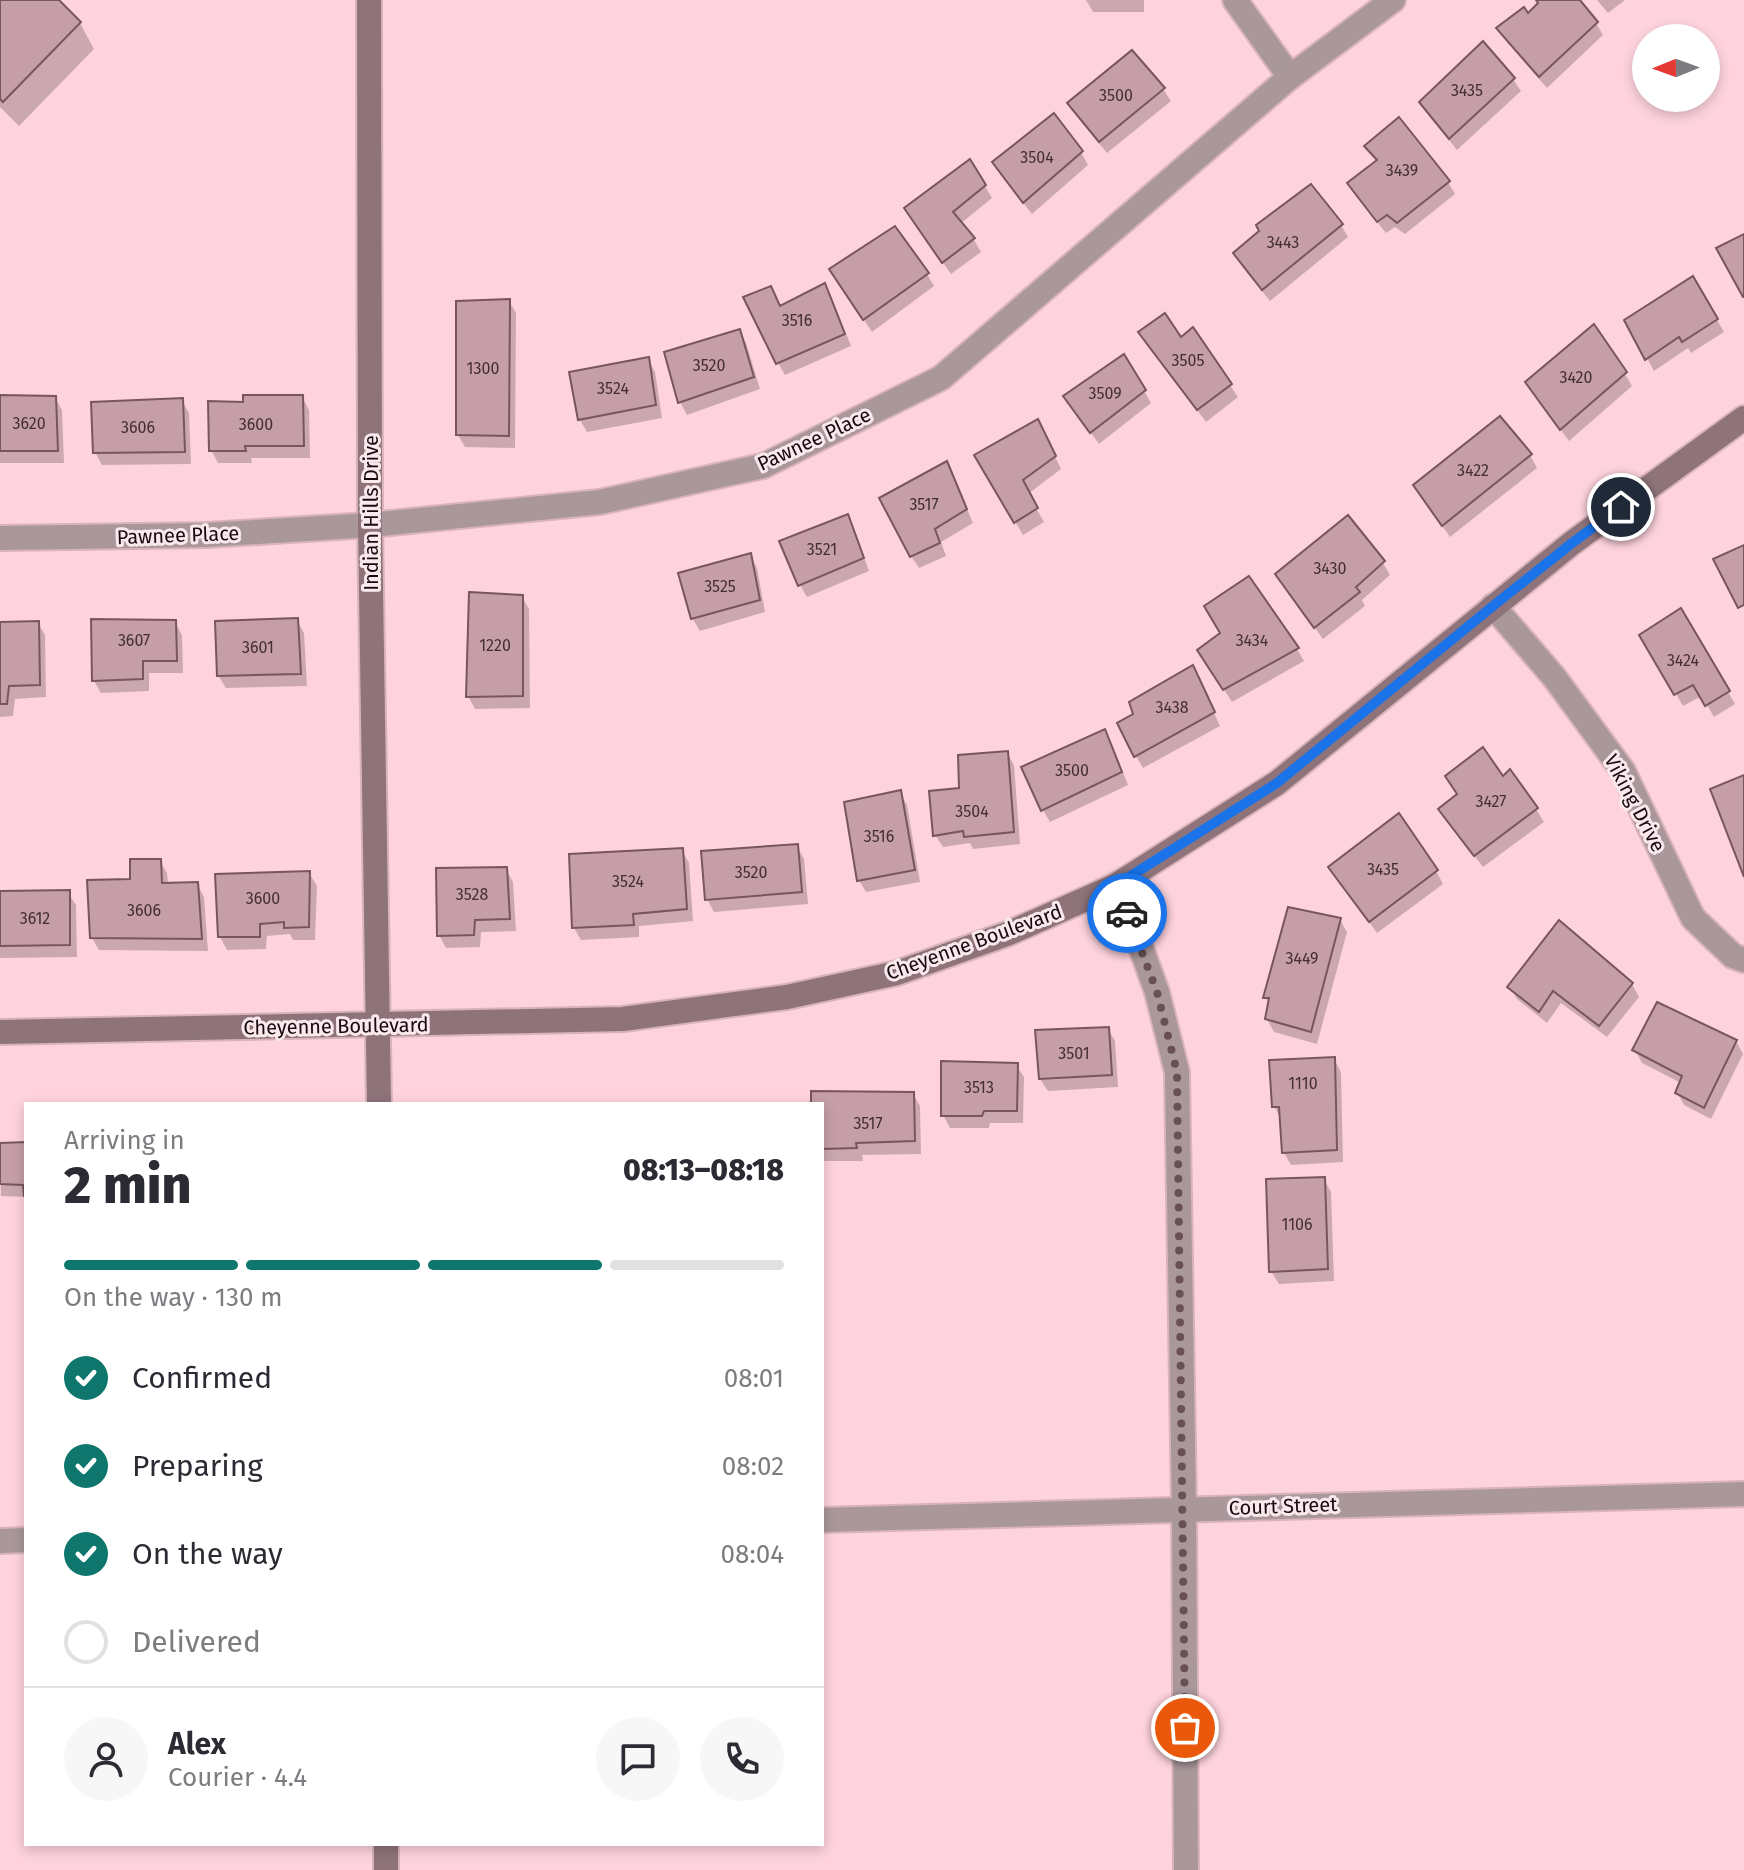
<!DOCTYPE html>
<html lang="en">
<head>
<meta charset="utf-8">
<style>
	:root { --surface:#fff; --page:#f7f7f7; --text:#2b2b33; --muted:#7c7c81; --line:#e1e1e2; --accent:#0f766e }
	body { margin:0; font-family:"Fira Sans",sans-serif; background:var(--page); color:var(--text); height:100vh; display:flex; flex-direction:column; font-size:30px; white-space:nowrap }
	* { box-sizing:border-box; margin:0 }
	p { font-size:26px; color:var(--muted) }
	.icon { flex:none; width:44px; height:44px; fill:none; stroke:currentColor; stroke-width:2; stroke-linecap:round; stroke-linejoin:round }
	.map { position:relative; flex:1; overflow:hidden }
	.drawer { position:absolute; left:24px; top:1102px; width:800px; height:744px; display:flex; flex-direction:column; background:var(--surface); border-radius:0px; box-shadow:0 4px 12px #0003 }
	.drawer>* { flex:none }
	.needle { width:52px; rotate:269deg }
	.fabs { position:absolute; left:1632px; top:24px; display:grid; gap:16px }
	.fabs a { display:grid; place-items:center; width:88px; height:88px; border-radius:50%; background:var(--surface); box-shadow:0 4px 12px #0003; font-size:40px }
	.pin { position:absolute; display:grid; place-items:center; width:68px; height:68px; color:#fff; margin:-34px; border:4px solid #fff; border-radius:50%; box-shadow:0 2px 8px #0007 }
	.courier { position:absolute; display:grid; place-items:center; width:80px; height:80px; margin:-40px; border:6px solid #1a73e8; border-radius:50%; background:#fff; color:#222; box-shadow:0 2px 10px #0007 }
	.headline em { font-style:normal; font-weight:800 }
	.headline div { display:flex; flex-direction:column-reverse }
	.headline { display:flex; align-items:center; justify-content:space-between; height:136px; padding:0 40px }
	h1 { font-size:52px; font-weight:800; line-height:60px }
	.bar { display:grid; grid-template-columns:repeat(4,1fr); gap:12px 8px; align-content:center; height:96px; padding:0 40px }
	.bar i { height:10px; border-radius:6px; background:var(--line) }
	.bar .selected { background:var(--accent) }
	.bar p { grid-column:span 4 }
	.line { display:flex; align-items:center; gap:20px; padding:0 40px; border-top:2px solid var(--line) }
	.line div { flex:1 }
	.round { display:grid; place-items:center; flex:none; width:84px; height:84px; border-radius:42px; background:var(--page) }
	ol { padding:0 40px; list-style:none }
	li { display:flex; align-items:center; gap:24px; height:88px }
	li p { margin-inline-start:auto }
	li .icon { padding:8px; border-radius:50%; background:var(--accent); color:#fff; stroke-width:4 }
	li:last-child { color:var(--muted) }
	li i { width:44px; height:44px; border:4px solid var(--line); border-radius:50% }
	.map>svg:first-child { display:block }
	.shadow { fill:#0003 }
	.building { fill:#c69ea8; stroke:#79555e; stroke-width:2 }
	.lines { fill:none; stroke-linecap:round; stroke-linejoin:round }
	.street-casing { stroke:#d9b3bc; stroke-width:28 }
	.secondary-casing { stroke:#d9b3bc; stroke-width:28 }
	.street { stroke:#a9979b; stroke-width:24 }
	.secondary { stroke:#8e747a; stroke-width:24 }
	.done { stroke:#685056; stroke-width:8; stroke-dasharray:0 14.4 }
	.route { stroke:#1a73e8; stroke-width:10 }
	.labels { text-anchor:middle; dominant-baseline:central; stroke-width:6; stroke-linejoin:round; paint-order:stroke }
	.number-label { font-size:16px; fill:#442f34 }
	.street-label { font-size:20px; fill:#180a0e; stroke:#f9e8ec }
</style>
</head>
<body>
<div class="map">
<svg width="1744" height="1870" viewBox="0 0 1744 1870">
	<rect width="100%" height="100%" fill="#fed3dd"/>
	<g class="shadow">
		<path d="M0,0H56L80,23L94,49L19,126L0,107Z"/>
		<path d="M1086,0H1144V12H1093Z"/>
		<path d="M1537,0H1577L1596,23L1603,35L1547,88L1506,41L1498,29L1528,16L1540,5Z"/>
		<path d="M1597,0H1625L1608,13Z"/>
		<path d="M1513,79L1521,91L1457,150L1429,115L1422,102Z"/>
		<path d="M1163,89L1171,101L1107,153L1077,116L1070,103Z"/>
		<path d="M1366,146L1448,182L1455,194L1405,234L1395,227L1386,233L1356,196L1349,183L1377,162Z"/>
		<path d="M1081,152L1088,165L1032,214L1001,175L994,162Z"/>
		<path d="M985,186L992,198L960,224L974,240L981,252L951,274L913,221Z"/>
		<path d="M1341,225L1348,237L1270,301L1242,266L1235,253Z"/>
		<path d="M927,274L934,286L872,332L839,282Z"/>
		<path d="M1693,279L1724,332L1691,353L1688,348L1654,371L1627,321Z"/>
		<path d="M824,286L832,298L851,346L785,375L778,363L780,308Z"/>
		<path d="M509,301L516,313L515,448L465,447L458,435Z"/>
		<path d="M739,331L746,343L760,389L687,415L680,402Z"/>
		<path d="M1180,340L1230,385L1238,397L1206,422L1148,345Z"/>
		<path d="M1124,357L1151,403L1099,444L1065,397Z"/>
		<path d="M648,359L655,372L662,418L587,432L580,420L572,373Z"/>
		<path d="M1625,374L1632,386L1569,441L1535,395Z"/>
		<path d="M0,397L55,398L62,410L64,463H0Z"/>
		<path d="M302,397L309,410L310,458H251L252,463H218L211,450L245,404Z"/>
		<path d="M182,401L189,413L191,464L102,465L95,452Z"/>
		<path d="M1500,419L1530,455L1537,468L1450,537L1423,498Z"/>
		<path d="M1044,434L1061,469L1028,494L1044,522L1023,535L977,456Z"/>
		<path d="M953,476L973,523L941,542L946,556L919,568L911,556Z"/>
		<path d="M847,517L854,529L869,571L807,597L800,585Z"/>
		<path d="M750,555L757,568L765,612L700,631L693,619L681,574Z"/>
		<path d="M1383,563L1390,575L1362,600L1365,606L1323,639L1285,587Z"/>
		<path d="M522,597L529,609L530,708L475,709L468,696Z"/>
		<path d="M1681,611L1735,704L1714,717L1702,696L1683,706L1642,636Z"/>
		<path d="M297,620L304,633L307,686L226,688L218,675Z"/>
		<path d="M175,622L182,635L183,673H149V691L101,693L94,681Z"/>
		<path d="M38,623L45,635L46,697L15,699L13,716L0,717V624Z"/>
		<path d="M1297,649L1304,661L1232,702L1207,663Z"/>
		<path d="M1199,680L1220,726L1143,768L1136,756V715Z"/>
		<path d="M1104,731L1112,744L1128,785L1050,822L1043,810Z"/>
		<path d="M1007,753L1014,765L1020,844L973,849L970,843L943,847L935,835L961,789Z"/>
		<path d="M900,793L907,805L920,882L866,892L859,880Z"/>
		<path d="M1536,809L1544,822L1483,867L1448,822Z"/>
		<path d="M797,846L804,859L808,904L714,912L707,899Z"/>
		<path d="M682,850L689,863L693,921L639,926V937L581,940L574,928Z"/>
		<path d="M160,861L167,873L168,884H197L204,897L208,951L99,950L92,938L132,881Z"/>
		<path d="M1330,868L1436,871L1443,884L1377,933Z"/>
		<path d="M506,869L513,882L516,931L481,932L480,947L446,948L439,935Z"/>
		<path d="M309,873L317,886L315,940H293L290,934L267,936L266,949L227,950L220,937Z"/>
		<path d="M0,893H68L76,905L77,957L0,958Z"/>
		<path d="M1340,920L1347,932L1317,1044L1274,1032L1267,1019L1270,1005L1265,997Z"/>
		<path d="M1559,923L1632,984L1639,997L1607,1037L1561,1003L1547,1023L1517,999L1510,987Z"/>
		<path d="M1108,1029L1115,1041L1118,1087L1048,1091L1040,1079Z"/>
		<path d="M1736,1041L1743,1054L1711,1119L1684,1105L1677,1092L1681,1083L1642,1063L1635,1050Z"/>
		<path d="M1334,1059L1341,1072L1343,1162L1291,1165L1284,1153L1281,1119L1274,1106Z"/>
		<path d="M1016,1065L1024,1077L1023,1123H990L989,1128H950L943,1115Z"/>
		<path d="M913,1094L920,1106L921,1154L862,1155L863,1161H822V1104H813Z"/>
		<path d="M26,1144V1197L1,1196L0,1145Z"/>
		<path d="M1324,1179L1331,1192L1334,1281L1279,1284L1271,1271Z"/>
	</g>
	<g class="building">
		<path d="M0,0H59L81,22L3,102L0,99Z"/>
		<path d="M1536,0H1580L1598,22L1539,77L1496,28L1524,7L1528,13L1538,3Z"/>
		<path d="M1483,41L1515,78L1449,139L1419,102Z"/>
		<path d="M1132,50L1165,88L1099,142L1067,103Z"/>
		<path d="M1054,113L1083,151L1023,203L992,162Z"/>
		<path d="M1399,117L1450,181L1397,223L1387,215L1377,222L1347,183L1377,160L1364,146Z"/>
		<path d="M970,159L986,185L953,212L975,238L942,263L904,208Z"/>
		<path d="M1311,184L1343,224L1262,290L1233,253L1259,231L1256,225Z"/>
		<path d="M895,226L929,273L863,320L829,269Z"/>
		<path d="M1744,234V297H1743L1716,248Z"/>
		<path d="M1693,276L1718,319L1682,342L1679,337L1645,360L1624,320Z"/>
		<path d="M825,283L845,334L776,364L743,297L771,286L780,306Z"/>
		<path d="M510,299L509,436L456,435V301Z"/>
		<path d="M1165,313L1181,337L1193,327L1232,384L1197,410L1138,332Z"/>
		<path d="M1594,324L1627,372L1560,430L1525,382Z"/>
		<path d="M740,329L754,377L678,403L664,352Z"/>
		<path d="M1124,354L1146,390L1090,433L1063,396Z"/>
		<path d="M649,357L656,405L578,420L569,372Z"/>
		<path d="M0,395L56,396L58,451H0Z"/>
		<path d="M243,395H303L304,446H245L246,451H209L208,401L243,402Z"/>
		<path d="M183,398L185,452L93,453L91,402Z"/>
		<path d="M1500,416L1532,454L1442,526L1413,485Z"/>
		<path d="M1038,419L1056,456L1023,480L1038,508L1014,523L974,455Z"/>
		<path d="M947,461L967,509L935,529L940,543L910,557L879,498Z"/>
		<path d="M848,514L864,558L798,586L779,541Z"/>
		<path d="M1348,515L1385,561L1356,587L1360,592L1314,628L1275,574Z"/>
		<path d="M1744,545V605L1738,608L1713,559Z"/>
		<path d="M751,553L760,600L691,619L678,573Z"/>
		<path d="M1249,576L1299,648L1223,690L1197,650L1220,633L1204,606Z"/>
		<path d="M469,592L523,595V696L466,697Z"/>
		<path d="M1681,608L1730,691L1705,706L1693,685L1674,695L1639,635Z"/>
		<path d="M298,618L301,674L217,676L215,621Z"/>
		<path d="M91,619L176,620L177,661H143V679L92,681Z"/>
		<path d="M39,621L40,685L9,686L7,704H0V622Z"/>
		<path d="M1193,665L1215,712L1134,757L1117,723L1133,714L1129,702Z"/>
		<path d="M1105,729L1122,772L1041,811L1021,767Z"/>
		<path d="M1483,747L1503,776L1510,769L1538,808L1474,856L1438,809L1457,794L1445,776Z"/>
		<path d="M1008,751L1014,832L964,837L963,831L933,836L929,791L959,788L958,755Z"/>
		<path d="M1744,775V877L1710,789Z"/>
		<path d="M901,790L915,870L857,881L844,802Z"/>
		<path d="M1399,813L1438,870L1369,922L1328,867Z"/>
		<path d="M798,844L802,892L705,900L701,851Z"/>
		<path d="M683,848L687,909L633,914L634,925L572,928L569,854Z"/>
		<path d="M130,859H161L162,883L198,882L202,939L90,938L87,880L130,879Z"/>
		<path d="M507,867L510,919L475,920L474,935L437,936L436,868Z"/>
		<path d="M310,871L309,927L284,928V922L260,924V937H218L215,874Z"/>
		<path d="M70,890V945L0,946V891Z"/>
		<path d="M1288,907L1341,918L1311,1032L1265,1019L1269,998H1263Z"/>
		<path d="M1559,920L1633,983L1599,1026L1553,991L1539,1012L1507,987Z"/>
		<path d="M1657,1002L1737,1040L1704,1108L1675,1093L1682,1076L1632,1050Z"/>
		<path d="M1109,1027L1112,1075L1039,1079L1035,1030Z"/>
		<path d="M1335,1057L1337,1150L1282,1153L1279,1107H1272L1269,1060Z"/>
		<path d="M941,1061L1018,1063L1017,1111H984L982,1116H941Z"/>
		<path d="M811,1091L914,1092L915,1141L856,1143L857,1148L822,1149V1104H811Z"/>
		<path d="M26,1142V1196H24L23,1185L0,1184V1143Z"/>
		<path d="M1325,1177L1328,1269L1269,1272L1266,1179Z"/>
	</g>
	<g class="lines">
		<defs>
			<g id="street">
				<path d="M1235,0L1290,77"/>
				<path d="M0,538L207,535L370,525L600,502L763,466L941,378L1290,77L1393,0"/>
				<path d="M1493,606L1554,677L1623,771L1693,918L1733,956L1744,960"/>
				<path d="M1115,886L1136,934L1157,992L1177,1072L1184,1509L1186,1870"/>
				<path d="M822,1520L1744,1494"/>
				<path d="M0,1541L26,1540"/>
			</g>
			<g id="secondary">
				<path d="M369,0L370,525L379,1104"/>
				<path d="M0,1032L623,1019L787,997L897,973L1007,934L1115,886L1277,783L1572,543L1744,418"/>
				<path d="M386,1844V1870"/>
			</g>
		</defs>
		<use href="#street" class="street-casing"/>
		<use href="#secondary" class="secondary-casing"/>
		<use href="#street" class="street"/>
		<use href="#secondary" class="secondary"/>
	</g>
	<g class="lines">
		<path class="done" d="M1127,913L1157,992L1177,1072L1185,1728"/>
		<path class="route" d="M1127,913L1115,886L1277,783L1493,606L1572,543L1621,507"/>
	</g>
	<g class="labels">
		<g class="number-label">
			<text x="1467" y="90">3435</text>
			<text x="1116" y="95">3500</text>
			<text x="1037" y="157">3504</text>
			<text x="1402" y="170">3439</text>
			<text x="1283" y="242">3443</text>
			<text x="797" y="320">3516</text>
			<text x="1188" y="360">3505</text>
			<text x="709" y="365">3520</text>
			<text x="483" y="368">1300</text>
			<text x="1576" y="377">3420</text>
			<text x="613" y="388">3524</text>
			<text x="1105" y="393">3509</text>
			<text x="29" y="423">3620</text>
			<text x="256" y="424">3600</text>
			<text x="138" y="427">3606</text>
			<text x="1473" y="470">3422</text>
			<text x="924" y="504">3517</text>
			<text x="822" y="549">3521</text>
			<text x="1330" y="568">3430</text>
			<text x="720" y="586">3525</text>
			<text x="134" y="640">3607</text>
			<text x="1252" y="640">3434</text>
			<text x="495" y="645">1220</text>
			<text x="258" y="647">3601</text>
			<text x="1683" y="660">3424</text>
			<text x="1172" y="707">3438</text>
			<text x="1072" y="770">3500</text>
			<text x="1491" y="801">3427</text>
			<text x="972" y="811">3504</text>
			<text x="879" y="836">3516</text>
			<text x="1383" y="869">3435</text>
			<text x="751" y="872">3520</text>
			<text x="628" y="881">3524</text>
			<text x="472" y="894">3528</text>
			<text x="263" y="898">3600</text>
			<text x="144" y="910">3606</text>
			<text x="35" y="918">3612</text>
			<text x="1302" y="958">3449</text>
			<text x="1074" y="1053">3501</text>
			<text x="1303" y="1083">1110</text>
			<text x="979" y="1087">3513</text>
			<text x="868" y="1123">3517</text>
			<text x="1297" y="1224">1106</text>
		</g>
		<g class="street-label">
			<text transform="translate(814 439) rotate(-25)">Pawnee Place</text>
			<text transform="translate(371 513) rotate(-90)">Indian Hills Drive</text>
			<text transform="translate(178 535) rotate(-2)">Pawnee Place</text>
			<text transform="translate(1635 803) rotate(62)">Viking Drive</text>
			<text transform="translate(974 942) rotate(-20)">Cheyenne Boulevard</text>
			<text transform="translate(336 1026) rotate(-1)">Cheyenne Boulevard</text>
			<text transform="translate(1283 1506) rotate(-2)">Court Street</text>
		</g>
	</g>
</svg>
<div class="fabs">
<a><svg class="needle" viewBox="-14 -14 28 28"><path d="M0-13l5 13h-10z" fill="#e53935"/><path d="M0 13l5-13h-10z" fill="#7c7c81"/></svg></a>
</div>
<div class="pin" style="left:1185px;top:1728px;background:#ea580c"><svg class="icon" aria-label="bag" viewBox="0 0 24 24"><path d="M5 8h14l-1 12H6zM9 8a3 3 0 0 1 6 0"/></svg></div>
<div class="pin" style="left:1621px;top:507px;background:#1f2937"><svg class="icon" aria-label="home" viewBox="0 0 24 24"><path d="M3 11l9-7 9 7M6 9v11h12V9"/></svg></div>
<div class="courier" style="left:1127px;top:913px"><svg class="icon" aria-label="car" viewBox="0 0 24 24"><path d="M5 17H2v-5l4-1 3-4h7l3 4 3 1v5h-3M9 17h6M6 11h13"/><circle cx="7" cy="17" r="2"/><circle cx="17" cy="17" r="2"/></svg></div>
<section class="drawer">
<div class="headline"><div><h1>2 min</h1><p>Arriving in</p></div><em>08:13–08:18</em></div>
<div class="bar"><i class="selected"></i><i class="selected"></i><i class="selected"></i><i></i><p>On the way · 130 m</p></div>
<ol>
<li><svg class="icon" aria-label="check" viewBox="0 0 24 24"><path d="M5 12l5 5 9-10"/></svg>Confirmed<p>08:01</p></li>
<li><svg class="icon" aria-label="check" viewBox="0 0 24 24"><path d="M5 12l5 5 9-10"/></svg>Preparing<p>08:02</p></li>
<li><svg class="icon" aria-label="check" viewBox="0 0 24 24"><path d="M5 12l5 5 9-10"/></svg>On the way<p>08:04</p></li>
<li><i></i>Delivered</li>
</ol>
<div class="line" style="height:144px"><a class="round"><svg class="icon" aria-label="person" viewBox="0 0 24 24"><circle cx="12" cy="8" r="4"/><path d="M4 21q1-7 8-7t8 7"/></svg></a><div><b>Alex</b><p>Courier · 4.4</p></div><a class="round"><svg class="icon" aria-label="chat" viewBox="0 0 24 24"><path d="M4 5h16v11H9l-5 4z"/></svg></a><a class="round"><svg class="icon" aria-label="phone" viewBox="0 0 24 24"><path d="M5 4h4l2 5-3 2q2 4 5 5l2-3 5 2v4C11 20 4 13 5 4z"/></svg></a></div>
</section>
</div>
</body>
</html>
